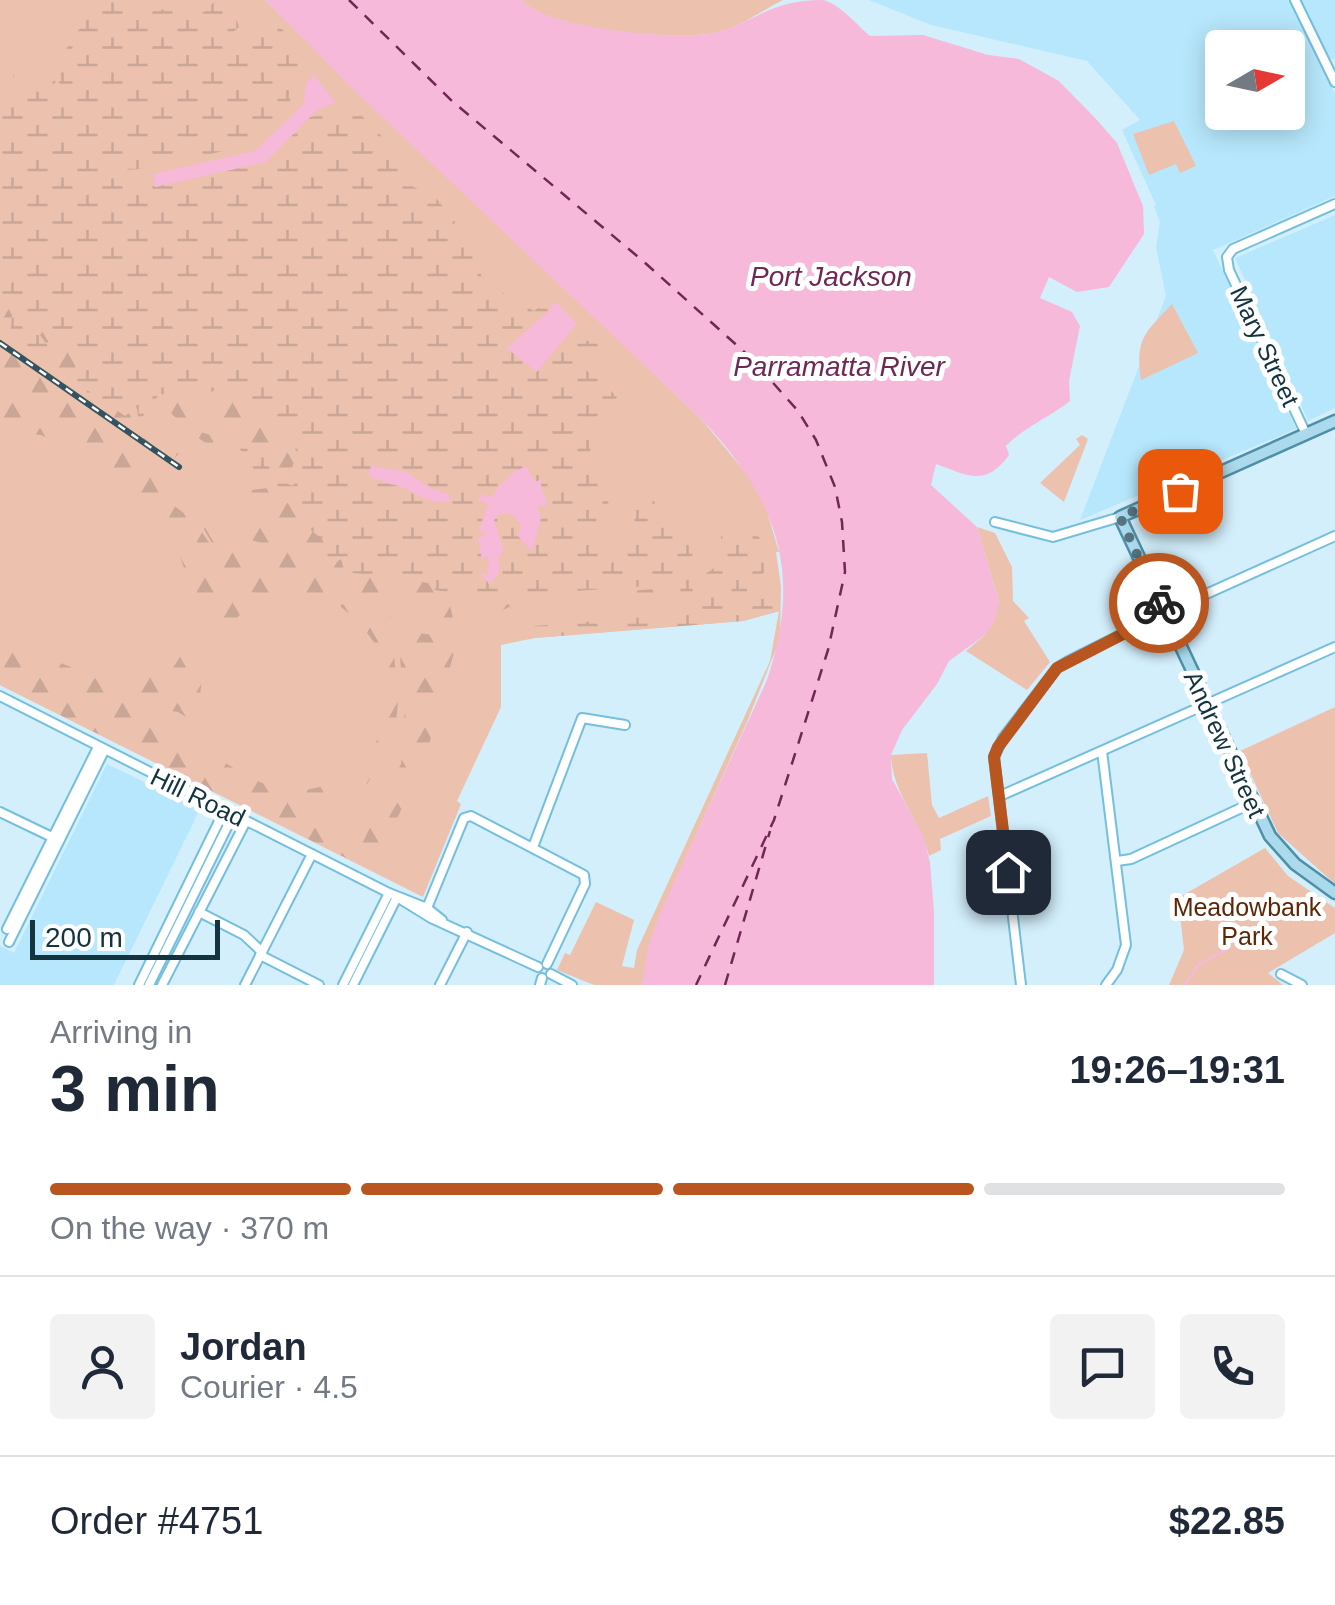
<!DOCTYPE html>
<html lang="en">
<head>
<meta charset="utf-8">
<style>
	:root { --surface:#fff; --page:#f2f2f3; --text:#1f2937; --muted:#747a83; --line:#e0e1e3; --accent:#b9551f }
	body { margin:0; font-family:Helvetica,sans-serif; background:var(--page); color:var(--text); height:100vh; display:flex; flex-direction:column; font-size:38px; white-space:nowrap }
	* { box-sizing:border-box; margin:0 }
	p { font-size:32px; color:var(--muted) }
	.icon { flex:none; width:55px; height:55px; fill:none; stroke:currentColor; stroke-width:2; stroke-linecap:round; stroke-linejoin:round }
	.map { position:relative; height:985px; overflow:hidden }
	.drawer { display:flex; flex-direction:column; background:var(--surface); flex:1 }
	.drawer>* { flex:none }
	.needle { width:65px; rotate:81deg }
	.buttons { position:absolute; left:1205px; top:30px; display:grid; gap:20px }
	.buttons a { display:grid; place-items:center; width:100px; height:100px; border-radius:10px; background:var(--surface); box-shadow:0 5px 25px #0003; font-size:50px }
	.scale { position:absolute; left:30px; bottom:25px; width:190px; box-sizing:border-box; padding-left:10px; border:5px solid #13333f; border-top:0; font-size:28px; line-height:35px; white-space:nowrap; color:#13333f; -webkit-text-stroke:8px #fff; paint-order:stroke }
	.pin { position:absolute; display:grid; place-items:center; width:85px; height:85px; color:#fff; margin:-42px; border-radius:20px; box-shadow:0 5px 15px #0006 }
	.courier { position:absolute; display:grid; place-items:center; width:100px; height:100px; margin:-50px; border:8px solid #b9551f; border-radius:50%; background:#fff; color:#222; box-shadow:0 2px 12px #0007 }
	.headline em { font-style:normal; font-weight:800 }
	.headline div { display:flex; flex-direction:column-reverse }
	.headline { display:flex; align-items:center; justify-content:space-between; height:170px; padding:0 50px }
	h1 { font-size:65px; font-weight:800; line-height:75px }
	.bar { display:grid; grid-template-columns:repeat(4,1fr); gap:15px 10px; align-content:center; height:120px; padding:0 50px }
	.bar i { height:12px; border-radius:8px; background:var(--line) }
	.bar .on { background:var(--accent) }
	.bar p { grid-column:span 4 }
	.line { display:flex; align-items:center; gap:25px; padding:0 50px; border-top:2px solid var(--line) }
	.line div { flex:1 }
	.round { display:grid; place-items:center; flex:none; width:105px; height:105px; border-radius:10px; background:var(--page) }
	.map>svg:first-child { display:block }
	.built { fill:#b7e7fc; fill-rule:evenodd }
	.green { fill:#ecc1ae }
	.forest { fill:url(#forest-firs) }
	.wetland { fill:url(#wetland-marsh); fill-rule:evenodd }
	.water { fill:#f6b9da }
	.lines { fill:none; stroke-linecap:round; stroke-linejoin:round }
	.stream { stroke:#f6b9da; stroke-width:2.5 }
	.ferry { stroke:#6f2854; stroke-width:2.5; stroke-dasharray:12 10; stroke-linecap:butt }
	.minor-casing { stroke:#74bfdd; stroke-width:12 }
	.major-casing { stroke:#508fa8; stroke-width:15 }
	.minor { stroke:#fff; stroke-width:8 }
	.major { stroke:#aadaec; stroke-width:10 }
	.rail-casing { stroke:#33535f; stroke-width:6 }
	.rail { stroke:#fff; stroke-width:2.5; stroke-dasharray:8; stroke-linecap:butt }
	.done { stroke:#567581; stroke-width:10; stroke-dasharray:0 18 }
	.route { stroke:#b9551f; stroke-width:12 }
	.labels { text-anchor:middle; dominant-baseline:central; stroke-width:10; stroke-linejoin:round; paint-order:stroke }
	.street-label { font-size:25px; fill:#13333f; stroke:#fff }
	.park-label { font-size:25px; fill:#5d2607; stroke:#fff }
	.water-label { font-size:28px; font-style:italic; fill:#6f2854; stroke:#fff }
</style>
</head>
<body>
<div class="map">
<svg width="1335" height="985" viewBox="0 0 1335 985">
	<defs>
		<pattern id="forest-firs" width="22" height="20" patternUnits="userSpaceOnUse" patternTransform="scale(2.5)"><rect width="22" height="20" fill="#ecc1ae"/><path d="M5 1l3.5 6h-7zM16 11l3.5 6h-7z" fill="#caa697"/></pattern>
		<pattern id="wetland-marsh" width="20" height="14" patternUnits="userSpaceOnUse" patternTransform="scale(2.5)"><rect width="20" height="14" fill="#ecc1ae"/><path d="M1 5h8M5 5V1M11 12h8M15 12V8" fill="none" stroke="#caa697"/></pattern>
	</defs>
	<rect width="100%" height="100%" fill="#d3effc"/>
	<g class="built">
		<path d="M869,0H1335V58L1321,64L1335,94V196L1213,250L1296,429L1080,520L1166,296L1156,247L1160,222L1154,206L1156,205L1122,130L1140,120L1087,61L931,25ZM1222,48H1288V112H1222Z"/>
		<path d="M1335,215V408L1308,421L1235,258Z"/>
		<path d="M107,764L200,809L114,985H0V946L14,953Z"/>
	</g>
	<g class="green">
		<path d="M0,0H265L702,420L751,479L766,508L779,552H776L781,586L780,639L747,722L659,917L642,985H594L557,970L565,953L570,955L596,902L634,920L622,966L634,968L637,950L770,661L779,611L743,621L535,638L501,645V707L457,801L461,804L423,897L0,685Z"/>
		<path d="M522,0H783C763,10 741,26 719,32C684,42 544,30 522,0Z"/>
		<path d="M1174,121L1196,166L1180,173L1176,164L1149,175L1133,134Z"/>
		<path d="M1172,304L1198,353L1141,380C1135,338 1145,333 1172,304Z"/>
		<path d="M1082,435L1088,439L1064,502L1040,483L1080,445L1076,439Z"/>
		<path d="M977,527L995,533L1012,567L1013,601L1029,618L1024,621L1050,662L1027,690L966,651L985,635L999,602Z"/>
		<path d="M1335,707V884L1278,833L1240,751Z"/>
		<path d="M927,753L932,805L939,818L988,796L991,816L940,839L941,850L929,856C919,818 893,795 891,755Z"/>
		<path d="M1265,848L1288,876L1335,908V933L1268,973L1283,985H1169L1184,950L1178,898Z"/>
	</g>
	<g class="forest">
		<path d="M0,295L44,360L48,346L39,335L46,327L77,342L137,407L142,436L167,458L190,432L163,405L172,398L203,399L229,393L288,428L297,454L290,474L295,487L272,479L267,459L242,436L239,448L206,423L201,432L216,437L225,456L197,437L168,464L131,442L129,447L172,494V504L194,521L226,567L194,512L167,474L171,471L206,510L242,536L245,547L248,542L275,569L285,550L248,539L243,511L251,490L268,488L306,514L308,528L327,542L321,555L329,567L341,559L345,572L430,583L435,590L447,592L454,623L429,629L423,619L421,602L378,604L291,591L264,595L252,592C246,618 224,633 198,625L195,598L167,521L117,472L41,435L0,432V360L6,361L10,348L0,341Z"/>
		<path d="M680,587L681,592L509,607L492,616L456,645L424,763L380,853L362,844L401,764L406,738L399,641L405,626L413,632L440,636L517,600Z"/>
		<path d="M336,603L381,613L398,621L393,642L398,702L395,731L385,725C409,680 371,629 336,603Z"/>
		<path d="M0,640L71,667L74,677C94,685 142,667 163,658L171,671L188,644L207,658L203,668L198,714L186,717L178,712L151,708L149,714L190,726V740C237,768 273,806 331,783C358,772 370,755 383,729L394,737L367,784L325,801L348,859L0,685Z"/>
	</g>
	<path class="wetland" d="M99,0H146L150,10L181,9L184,20L204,12L216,0H230L239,27L232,33L250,36L276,23L308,57L310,63L303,67C280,142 253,145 182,160C169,158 161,164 149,167C129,172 118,167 98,176L142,183L153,174L155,187L265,162L310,117L356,110L395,150L405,183L435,197L455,221L454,229L474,258L484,282L534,311L554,297L548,312L508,349L537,371L577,324L587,333L578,338L603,345L608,356L581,365L588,372L603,368L600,380L617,397L594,426L599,435L590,450C595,469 611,500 610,515L600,505L597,508L596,525L602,542L610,544L632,568L633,563L621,546L623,536L634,526L637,492L653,494L659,525L669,532L703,534L683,573L694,578L692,596H733L731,588L704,575L721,563V529L736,539L750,527L766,545L764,573L747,582V593L757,600L780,595V611L743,621L535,638L534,626L682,614L680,584L515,595L475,607L451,586L447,592L435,590L430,583L345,572L341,559L318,571L326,542L308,528L306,514L268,488L239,448L242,435L267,459L272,479L294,486L290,474L297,454L288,428L227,389L184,396L160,394L148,407L139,424L137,408L125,416L74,381L77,342L46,328L40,335L48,346L44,361L10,337L12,315L0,295V86L46,93L61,89L58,79L53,85L13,77L15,67H54ZM371,466L407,472L444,495L439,503L420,500L405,487L379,482Z"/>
	<g class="water">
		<path d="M265,0H522C544,29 688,43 722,31C760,17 776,0 822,0C838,2 858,26 870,36L923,35L988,55L1019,59L1059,81L1096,119L1117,143L1143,206L1144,234L1109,287L1077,292L1049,277L1040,298L1072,312L1080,326L1069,381L1070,401C1049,418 1025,426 1006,446L1009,455C985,488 967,475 936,464L931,485L977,527L999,602L995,620L985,635L949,661L937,684L902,730L891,755L892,779L923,836L930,862L934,912V985H642L648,948L661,911L767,680C803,573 778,500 702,420L356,92Z"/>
		<path d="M313,75L336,102L317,110L266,162L155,187L153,174L255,151L303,105L306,83Z"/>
		<path d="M555,301L577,324L537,372L507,348L548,312Z"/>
		<path d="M371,466L407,472L430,488L450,495L449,502C427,504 418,494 401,487C389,483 379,481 368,475Z"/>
		<path d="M526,466L535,482L542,479L541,486L548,505L538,506L541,518L532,551L518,536L521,525L512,514H500L494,520L503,549L497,561L500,564L498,575L489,584L479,572L489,576L487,569L490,562L487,556L482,560L478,539L485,533L479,530L488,504L478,500L482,494L493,497C498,485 515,470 526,466Z"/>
	</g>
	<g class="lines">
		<path class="stream" d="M1185,985L1198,965L1229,948"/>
		<g class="ferry">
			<path d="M349,0L452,101L643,261L751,358L798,411L816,440L835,487L842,522L845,572L828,650L774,820L696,985"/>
			<path d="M725,985L770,831"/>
		</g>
		<defs>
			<g id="minor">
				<path d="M1295,0L1335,82"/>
				<path d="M1306,434L1229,270L1227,257L1233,249L1335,204"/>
				<path d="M995,522L1053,537L1120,517"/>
				<path d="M0,696L389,893L427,908L442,920"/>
				<path d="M1102,751L1126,945L1117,970L1106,985"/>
				<path d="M1000,796L1335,647"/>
				<path d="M0,812L54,838"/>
				<path d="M533,847L582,718L625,725"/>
				<path d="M1117,861L1131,859L1252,803"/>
				<path d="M397,897L431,918L538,967"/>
				<path d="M427,908L464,818L471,816L584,875L585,884L547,964"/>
				<path d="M199,912L244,935L262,952"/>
				<path d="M7,929L98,747"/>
				<path d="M9,942L104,751"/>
				<path d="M260,955L319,985"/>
				<path d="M551,974L572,985"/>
				<path d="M1281,974L1302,985"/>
				<path d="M139,985L224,811"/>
				<path d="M149,985L233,815"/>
				<path d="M162,985L246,821"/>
				<path d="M245,985L312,854"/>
				<path d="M343,985L389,893"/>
				<path d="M353,985L397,897"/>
				<path d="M440,985L467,932"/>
				<path d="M540,985L542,978"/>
				<path d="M1021,985L994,757L1003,738L1057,668L1068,661L1164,613L1335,536"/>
			</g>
			<path id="major" d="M1335,421L1120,517L1270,836L1295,864L1335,893"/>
		</defs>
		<use href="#minor" class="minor-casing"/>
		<use href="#major" class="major-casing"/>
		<use href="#minor" class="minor"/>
		<use href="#major" class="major"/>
		<defs>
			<path id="rail" d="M0,343L179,467"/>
		</defs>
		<use href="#rail" class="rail-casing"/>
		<use href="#rail" class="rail"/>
	</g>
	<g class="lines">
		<path class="done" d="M1159,603L1120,517L1180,491"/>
		<path class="route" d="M1008,872L994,757L998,747L1057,668L1164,613L1159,603"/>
	</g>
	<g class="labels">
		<g class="street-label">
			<text transform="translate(1265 346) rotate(65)">Mary Street</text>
			<text transform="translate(1225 744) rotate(65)">Andrew Street</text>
			<text transform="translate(198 797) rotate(26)">Hill Road</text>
		</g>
		<g class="park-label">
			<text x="1247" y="907">Meadowbank<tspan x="1247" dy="29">Park</tspan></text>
		</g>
		<g class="water-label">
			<text x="831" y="276">Port Jackson</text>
			<text x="839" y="366">Parramatta River</text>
		</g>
	</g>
</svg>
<div class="buttons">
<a><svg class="needle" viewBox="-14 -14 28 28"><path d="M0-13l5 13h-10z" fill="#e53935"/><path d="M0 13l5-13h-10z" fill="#747a83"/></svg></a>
</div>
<div class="scale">200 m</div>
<div class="pin" style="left:1180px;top:491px;background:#ea580c"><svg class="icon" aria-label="bag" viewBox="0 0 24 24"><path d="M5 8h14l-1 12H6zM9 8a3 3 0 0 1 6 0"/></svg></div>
<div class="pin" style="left:1008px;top:872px;background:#1f2937"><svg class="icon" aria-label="home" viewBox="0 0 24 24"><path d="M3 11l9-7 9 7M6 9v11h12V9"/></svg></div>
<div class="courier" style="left:1159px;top:603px"><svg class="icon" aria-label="bike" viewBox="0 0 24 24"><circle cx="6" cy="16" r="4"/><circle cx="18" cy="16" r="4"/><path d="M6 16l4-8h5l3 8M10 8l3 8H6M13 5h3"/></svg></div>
</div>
<section class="drawer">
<div class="headline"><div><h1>3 min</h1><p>Arriving in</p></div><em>19:26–19:31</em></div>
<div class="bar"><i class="on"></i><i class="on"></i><i class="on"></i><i></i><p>On the way · 370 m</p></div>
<div class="line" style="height:180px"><a class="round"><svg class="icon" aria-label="person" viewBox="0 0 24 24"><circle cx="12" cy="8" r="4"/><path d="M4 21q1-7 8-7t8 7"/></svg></a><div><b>Jordan</b><p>Courier · 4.5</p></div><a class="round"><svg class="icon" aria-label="chat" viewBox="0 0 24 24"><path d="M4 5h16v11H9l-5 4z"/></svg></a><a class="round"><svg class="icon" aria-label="phone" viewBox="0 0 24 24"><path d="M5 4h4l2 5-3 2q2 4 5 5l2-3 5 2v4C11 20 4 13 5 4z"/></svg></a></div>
<div class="line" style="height:130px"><div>Order #4751</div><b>$22.85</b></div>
</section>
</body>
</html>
